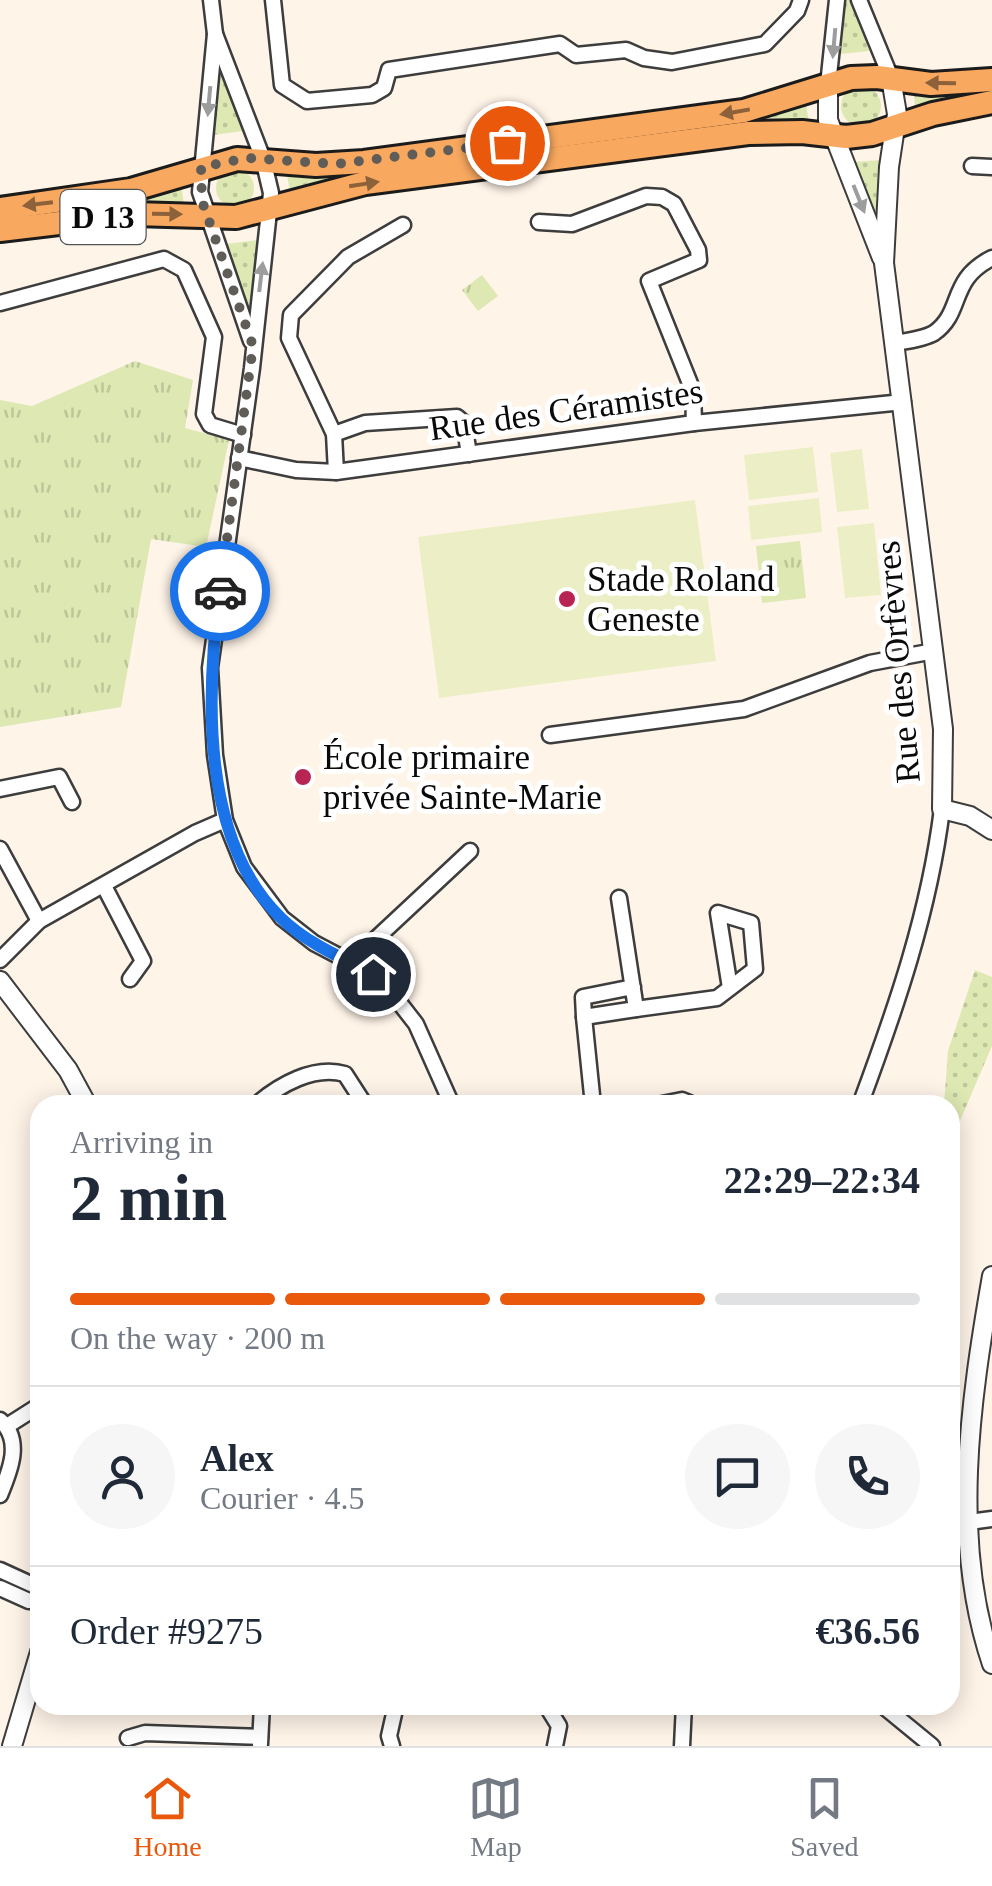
<!DOCTYPE html>
<html lang="en">
<head>
<meta charset="utf-8">
<style>
	:root { --surface:#fff; --page:#f6f6f7; --text:#1f2937; --muted:#747a83; --line:#e0e1e3; --accent:#ea580c }
	body { margin:0; font-family:"Times New Roman",serif; background:var(--page); color:var(--text); height:100vh; display:flex; flex-direction:column; font-size:38px; white-space:nowrap }
	* { box-sizing:border-box; margin:0 }
	p { font-size:32px; color:var(--muted) }
	.icon { flex:none; width:55px; height:55px; fill:none; stroke:currentColor; stroke-width:2; stroke-linecap:round; stroke-linejoin:round }
	.map { position:relative; flex:1; overflow:hidden }
	.drawer { position:absolute; left:30px; top:1095px; width:930px; height:620px; display:flex; flex-direction:column; background:var(--surface); border-radius:30px; box-shadow:0 5px 25px #0003 }
	.drawer>* { flex:none }
	.pin { position:absolute; display:grid; place-items:center; width:85px; height:85px; color:#fff; margin:-42px; border:5px solid #fff; border-radius:50%; box-shadow:0 2px 10px #0007 }
	.courier { position:absolute; display:grid; place-items:center; width:100px; height:100px; margin:-50px; border:8px solid #1a73e8; border-radius:50%; background:#fff; color:#222; box-shadow:0 2px 12px #0007 }
	.overview em { font-style:normal; font-weight:700 }
	.overview div { display:flex; flex-direction:column-reverse }
	.overview { display:flex; align-items:center; justify-content:space-between; height:170px; padding:0 40px }
	h1 { font-size:65px; font-weight:700; line-height:75px }
	.bar { display:grid; grid-template-columns:repeat(4,1fr); gap:15px 10px; align-content:center; height:120px; padding:0 40px }
	.bar i { height:12px; border-radius:8px; background:var(--line) }
	.bar .on { background:var(--accent) }
	.bar p { grid-column:span 4 }
	.line { display:flex; align-items:center; gap:25px; padding:0 40px; border-top:2px solid var(--line) }
	.line div { flex:1 }
	.round { display:grid; place-items:center; flex:none; width:105px; height:105px; border-radius:52px; background:var(--page) }
	.dock { display:flex; justify-content:space-around; align-items:center; height:140px; border-top:2px solid var(--line); background:var(--surface); font-size:28px; color:var(--muted) }
	.dock a { display:grid; justify-items:center; gap:5px }
	.dock .on { color:var(--accent) }
	.map>svg:first-child { display:block }
	.grass { fill:url(#grass-dots) }
	.park { fill:url(#park-tufts) }
	.pitch { fill:#ecefc5 }
	.lines { fill:none; stroke-linecap:round; stroke-linejoin:round }
	.minor-casing { stroke:#3d3d3d; stroke-width:19 }
	.tertiary-casing { stroke:#3d3d3d; stroke-width:22 }
	.primary-casing { stroke:#1b1b1b; stroke-width:28 }
	.minor { stroke:#fff; stroke-width:14 }
	.tertiary { stroke:#fff; stroke-width:18 }
	.primary { stroke:#f8a85f; stroke-width:22 }
	.oneway { fill:#9d9d9d }
	.oneway2 { fill:#8d6139 }
	.done { stroke:#605c58; stroke-width:10; stroke-dasharray:0 18 }
	.route { stroke:#1a73e8; stroke-width:12 }
	.poi-dot { fill:#b82555; stroke:#fff; stroke-width:4 }
	.labels { text-anchor:middle; dominant-baseline:central; stroke-width:10; stroke-linejoin:round; paint-order:stroke }
	.shield { fill:#fff; stroke:#545454; stroke-width:2.5 }
	.shield-label { font-size:32px; font-weight:bold; fill:#0a0a0a }
	.street-label { font-size:35px; fill:#0a0a0a; stroke:#fff }
	.poi-label { font-size:35px; fill:#0a0a0a; stroke:#fff; text-anchor:start }
</style>
</head>
<body>
<div class="map">
<svg width="992" height="1746" viewBox="0 0 992 1746">
	<defs>
		<pattern id="grass-dots" width="8" height="8" patternUnits="userSpaceOnUse" patternTransform="scale(2.5)"><rect width="8" height="8" fill="#dde8b3"/><path d="M2 2h.1M6 6h.1" fill="none" stroke="#bcc699" stroke-width="1.8" stroke-linecap="round"/></pattern>
		<pattern id="park-tufts" width="24" height="20" patternUnits="userSpaceOnUse" patternTransform="scale(2.5)"><rect width="24" height="20" fill="#dde8b3"/><path d="M3 7l-1-3M5 7V3M7 7l1-3M15 17l-1-3M17 17v-4M19 17l1-3" fill="none" stroke="#bcc699"/></pattern>
	</defs>
	<rect width="100%" height="100%" fill="#fff4e8"/>
	<g class="grass">
		<path d="M843,0H852L869,51L840,54Z"/>
		<path d="M216,60H221L243,131L213,135Z"/>
		<circle cx="861" cy="106" r="20"/>
		<path d="M992,87V94L915,110L914,92Z"/>
		<path d="M806,104L809,123L290,192L287,175H310L760,116Z"/>
		<path d="M881,160L879,226L853,162Z"/>
		<circle cx="235" cy="188" r="19"/>
		<path d="M181,184L184,205H147L0,223Z"/>
		<path d="M258,240L253,306H249L226,244Z"/>
		<path d="M975,970L992,977V1046L956,1130L950,1154V1105H944L948,1051Z"/>
	</g>
	<g class="park">
		<path d="M482,275L498,296L478,311L462,290Z"/>
		<path d="M135,361L193,380L185,428L229,440L206,547L151,539L121,707L0,727V400L32,406Z"/>
		<path d="M800,541L806,598L762,603L756,546Z"/>
	</g>
	<g class="pitch">
		<path d="M813,447L818,492L749,500L744,455Z"/>
		<path d="M862,449L869,509L837,512L830,453Z"/>
		<path d="M819,498L822,532L751,540L748,506Z"/>
		<path d="M695,500L716,661L439,698L418,537Z"/>
		<path d="M874,523L881,595L845,598L837,527Z"/>
	</g>
	<g class="lines">
		<defs>
			<g id="minor">
				<path d="M211,0L215,34L200,192L251,341"/>
				<path d="M273,0L282,85L307,101L372,95L384,88L389,70L560,44L576,55L626,50L644,58L672,62L765,44L797,11L801,0"/>
				<path d="M859,0L891,78"/>
				<path d="M215,34L263,159L271,193L252,368L210,668L215,755L225,820L244,867L282,918L314,943L373,974L388,988L416,1024L452,1105"/>
				<path d="M828,85L837,0"/>
				<path d="M972,166L992,167"/>
				<path d="M539,222L572,224L646,196L662,197L674,204L698,250L699,260L649,281L693,391L694,423"/>
				<path d="M0,303L164,259L184,270L214,337L204,414L210,425L243,435"/>
				<path d="M895,343C907,341 924,339 934,333C964,312 948,280 992,258"/>
				<path d="M334,434L365,423L457,417L464,423L469,454"/>
				<path d="M239,458L296,470L336,472L694,423L903,402"/>
				<path d="M336,472L334,434L289,338L291,315L348,257L403,225"/>
				<path d="M550,735L744,709L870,663L934,651"/>
				<path d="M0,789L59,777L72,802"/>
				<path d="M0,849L39,921"/>
				<path d="M104,886L143,961L130,979"/>
				<path d="M619,898L636,1009L584,1017L583,997L633,987"/>
				<path d="M0,960L39,921L195,833L225,820"/>
				<path d="M351,962L470,851"/>
				<path d="M636,1009L717,998L755,969L751,923L718,913L730,988"/>
				<path d="M584,1017L593,1105"/>
				<path d="M256,1105C279,1085 314,1065 345,1074L365,1105"/>
				<path d="M657,1105L682,1100L694,1105"/>
				<path d="M860,1105C896,1008 929,913 942,809"/>
				<path d="M0,1420C23,1440 10,1471 0,1495"/>
				<path d="M7,1426L40,1405"/>
				<path d="M950,1490L968,1487"/>
				<path d="M969,1522L992,1519"/>
				<path d="M0,1570L35,1586L40,1591"/>
				<path d="M0,1588L29,1601L40,1600"/>
				<path d="M546,1705L559,1726L555,1746"/>
				<path d="M882,1705L932,1746"/>
				<path d="M128,1738L145,1733L260,1737"/>
				<path d="M260,1744L262,1705"/>
				<path d="M392,1746L389,1736L396,1705"/>
				<path d="M682,1746L684,1705"/>
			</g>
			<g id="tertiary">
				<path d="M891,78L897,114L889,167L884,263L943,729L942,809L970,816L992,830"/>
				<path d="M828,85V120L882,258"/>
				<path d="M0,981L68,1070L87,1105"/>
				<path d="M992,1276C970,1402 950,1540 992,1664"/>
				<path d="M12,1746L40,1652"/>
			</g>
			<g id="primary">
				<path d="M0,209L131,190L237,159L316,165L364,162L744,111L851,78L877,77L931,84L992,80"/>
				<path d="M0,230L134,214L236,217L365,183L748,133L802,132L846,137L872,134L933,114L992,102"/>
			</g>
		</defs>
		<use href="#minor" class="minor-casing"/>
		<use href="#tertiary" class="tertiary-casing"/>
		<use href="#primary" class="primary-casing"/>
		<use href="#minor" class="minor"/>
		<use href="#tertiary" class="tertiary"/>
		<use href="#primary" class="primary"/>
	</g>
	<defs><path id="oneway-solid" d="M-6-.8H1V-3.2L6.5 0L1 3.2V.8H-6Z" transform="scale(2.5)"/></defs>
	<g class="oneway">
		<use href="#oneway-solid" transform="translate(834 43) rotate(95)"/>
		<use href="#oneway-solid" transform="translate(209 101) rotate(95)"/>
		<use href="#oneway-solid" transform="translate(859 199) rotate(68)"/>
		<use href="#oneway-solid" transform="translate(261 277) rotate(-83)"/>
	</g>
	<g class="oneway2">
		<use href="#oneway-solid" transform="translate(941 83) rotate(-179)"/>
		<use href="#oneway-solid" transform="translate(735 112) rotate(170)"/>
		<use href="#oneway-solid" transform="translate(364 184) rotate(-9)"/>
		<use href="#oneway-solid" transform="translate(38 204) rotate(173)"/>
		<use href="#oneway-solid" transform="translate(167 214) rotate(1)"/>
	</g>
	<g class="lines">
		<path class="done" d="M220,591L253,346L202,201L201,167L248,158L336,164L507,143"/>
		<path class="route" d="M220,591C206,692 200,841 282,919C307,943 342,958 373,974"/>
	</g>
	<g class="poi-dot">
		<circle cx="567" cy="599" r="10"/>
		<circle cx="303" cy="777" r="10"/>
	</g>
	<g class="labels">
		<rect class="shield" x="60.5" y="190" width="85" height="54" rx="8"/>
		<g class="shield-label">
			<text x="103" y="217">D 13</text>
		</g>
		<g class="street-label">
			<text transform="translate(566 410) rotate(-8)">Rue des Céramistes</text>
			<text transform="translate(898 662) rotate(-95)">Rue des Orfèvres</text>
		</g>
		<g class="poi-label">
			<text x="587" y="579">Stade Roland<tspan x="587" dy="40">Geneste</tspan></text>
			<text x="323" y="757">École primaire<tspan x="323" dy="40">privée Sainte-Marie</tspan></text>
		</g>
	</g>
</svg>
<div class="pin" style="left:507px;top:143px;background:#ea580c"><svg class="icon" aria-label="bag" viewBox="0 0 24 24"><path d="M5 8h14l-1 12H6zM9 8a3 3 0 0 1 6 0"/></svg></div>
<div class="pin" style="left:373px;top:974px;background:#1f2937"><svg class="icon" aria-label="home" viewBox="0 0 24 24"><path d="M3 11l9-7 9 7M6 9v11h12V9"/></svg></div>
<div class="courier" style="left:220px;top:591px"><svg class="icon" aria-label="car" viewBox="0 0 24 24"><path d="M5 17H2v-5l4-1 3-4h7l3 4 3 1v5h-3M9 17h6M6 11h13"/><circle cx="7" cy="17" r="2"/><circle cx="17" cy="17" r="2"/></svg></div>
<section class="drawer">
<div class="overview"><div><h1>2 min</h1><p>Arriving in</p></div><em>22:29–22:34</em></div>
<div class="bar"><i class="on"></i><i class="on"></i><i class="on"></i><i></i><p>On the way · 200 m</p></div>
<div class="line" style="height:180px"><a class="round"><svg class="icon" aria-label="person" viewBox="0 0 24 24"><circle cx="12" cy="8" r="4"/><path d="M4 21q1-7 8-7t8 7"/></svg></a><div><b>Alex</b><p>Courier · 4.5</p></div><a class="round"><svg class="icon" aria-label="chat" viewBox="0 0 24 24"><path d="M4 5h16v11H9l-5 4z"/></svg></a><a class="round"><svg class="icon" aria-label="phone" viewBox="0 0 24 24"><path d="M5 4h4l2 5-3 2q2 4 5 5l2-3 5 2v4C11 20 4 13 5 4z"/></svg></a></div>
<div class="line" style="height:130px"><div>Order #9275</div><b>€36.56</b></div>
</section>
</div>
<nav class="dock">
<a class="on"><svg class="icon" aria-label="home" viewBox="0 0 24 24"><path d="M3 11l9-7 9 7M6 9v11h12V9"/></svg>Home</a>
<a><svg class="icon" aria-label="map" viewBox="0 0 24 24"><path d="M3 6l6-2 6 2 6-2v14l-6 2-6-2-6 2zM9 4v14M15 6v14"/></svg>Map</a>
<a><svg class="icon" aria-label="saved" viewBox="0 0 24 24"><path d="M7 4h10v16l-5-4-5 4z"/></svg>Saved</a>
</nav>
</body>
</html>
